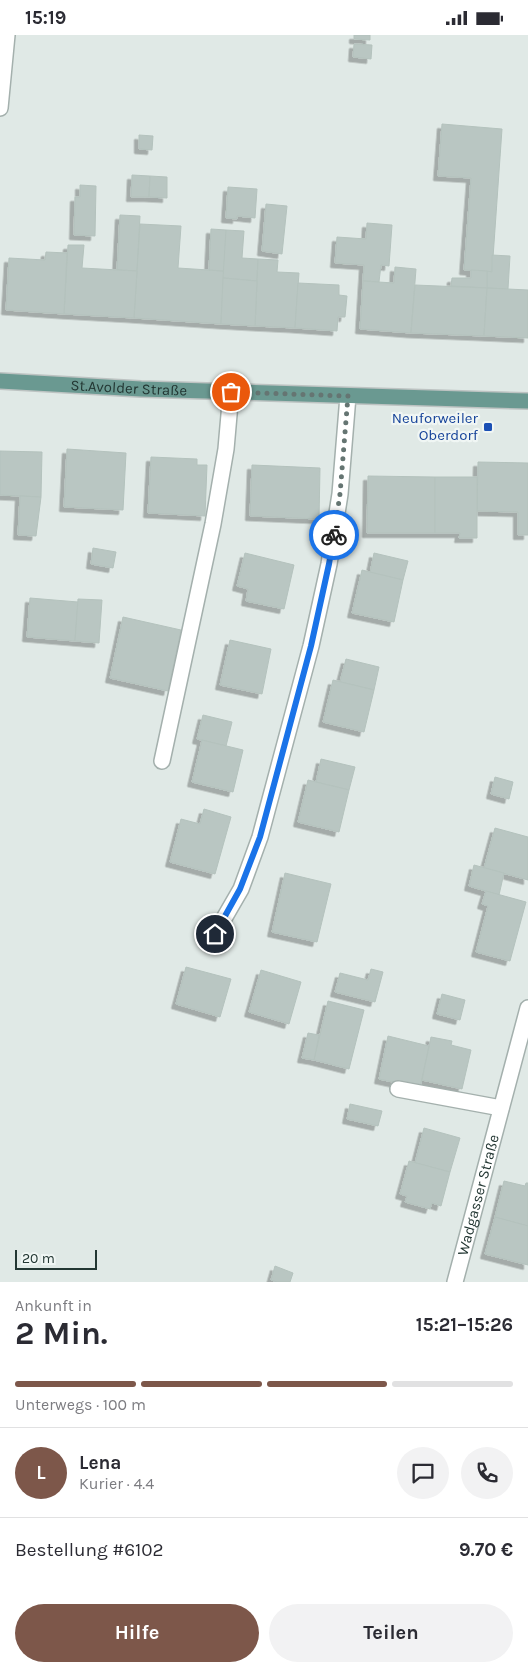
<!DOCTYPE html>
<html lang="de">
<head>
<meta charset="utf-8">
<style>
	:root { --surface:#fff; --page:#f2f2f3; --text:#2b2b33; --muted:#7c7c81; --line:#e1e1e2; --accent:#7d574a }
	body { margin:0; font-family:Karla,sans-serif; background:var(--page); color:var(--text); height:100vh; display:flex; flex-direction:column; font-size:19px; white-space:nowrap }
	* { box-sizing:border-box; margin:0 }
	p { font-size:16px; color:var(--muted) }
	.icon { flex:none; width:28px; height:28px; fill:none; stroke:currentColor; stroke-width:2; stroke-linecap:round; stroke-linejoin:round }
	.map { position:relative; height:1247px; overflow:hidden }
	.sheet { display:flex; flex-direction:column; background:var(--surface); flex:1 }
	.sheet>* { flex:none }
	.scale { position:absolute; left:15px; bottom:12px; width:82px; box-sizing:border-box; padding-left:5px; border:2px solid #233733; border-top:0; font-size:14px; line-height:18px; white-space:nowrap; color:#233733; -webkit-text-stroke:4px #f0f6f4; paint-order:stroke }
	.pin { position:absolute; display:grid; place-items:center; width:42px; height:42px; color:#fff; margin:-21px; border:2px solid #fff; border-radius:50%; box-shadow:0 1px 5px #0007 }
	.courier { position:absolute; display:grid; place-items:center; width:50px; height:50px; margin:-25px; border:4px solid #1a73e8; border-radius:50%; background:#fff; color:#222; box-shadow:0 1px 6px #0007 }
	.overview em { font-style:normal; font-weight:700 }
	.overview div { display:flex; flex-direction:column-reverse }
	.overview { display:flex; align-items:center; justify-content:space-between; height:85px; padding:0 15px }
	h1 { font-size:32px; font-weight:700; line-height:38px }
	.bar { display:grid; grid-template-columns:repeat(4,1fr); gap:8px 5px; align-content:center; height:60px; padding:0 15px }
	.bar i { height:6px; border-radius:4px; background:var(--line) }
	.bar .current { background:var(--accent) }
	.bar p { grid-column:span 4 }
	.line { display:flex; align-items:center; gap:12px; padding:0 15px; border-top:1px solid var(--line) }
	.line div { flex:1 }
	.round { display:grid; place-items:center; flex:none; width:52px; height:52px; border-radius:26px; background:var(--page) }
	.button { display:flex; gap:10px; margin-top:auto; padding:10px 15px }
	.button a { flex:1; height:58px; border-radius:30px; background:var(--accent); color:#fff; font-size:20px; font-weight:700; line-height:58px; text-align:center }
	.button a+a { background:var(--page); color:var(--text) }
	.status { display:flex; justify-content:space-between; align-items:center; height:35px; padding:0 25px; background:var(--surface); direction:ltr }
	.status svg { height:14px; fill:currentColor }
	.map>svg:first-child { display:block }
	.building { fill:#b9c6c2; stroke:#b4c2bd; filter:url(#shadow) }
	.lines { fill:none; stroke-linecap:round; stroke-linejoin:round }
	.minor-casing { stroke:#a4b0ad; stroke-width:18 }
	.major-casing { stroke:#bdc3c2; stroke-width:18 }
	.minor { stroke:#fff; stroke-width:15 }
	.major { stroke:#6a9991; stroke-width:15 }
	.done { stroke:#657572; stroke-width:5; stroke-dasharray:0 9 }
	.route { stroke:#1a73e8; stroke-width:6 }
	.transit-dot { fill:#1a4fb4; stroke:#f0f6f4; stroke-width:2 }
	.labels { text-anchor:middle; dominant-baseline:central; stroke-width:4.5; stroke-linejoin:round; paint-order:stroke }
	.street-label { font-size:15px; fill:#233733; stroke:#f0f6f4 }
	.transit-label { font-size:15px; fill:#164399; stroke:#f0f6f4; text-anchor:end }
</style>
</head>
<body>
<div class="status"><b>15:19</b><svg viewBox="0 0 49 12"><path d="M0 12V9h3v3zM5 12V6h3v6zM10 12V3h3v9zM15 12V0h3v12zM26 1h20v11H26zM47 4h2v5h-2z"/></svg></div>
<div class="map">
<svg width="528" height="1247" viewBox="0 0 528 1247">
	<defs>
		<filter id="shadow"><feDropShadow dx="-4.5" dy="4.5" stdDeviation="0" flood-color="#0004"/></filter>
	</defs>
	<rect width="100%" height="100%" fill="#e0e9e6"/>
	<g class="building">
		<path d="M354,0H370V5L354,4Z"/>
		<path d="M354,9L372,10L371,24L353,22Z"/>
		<path d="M442,89L502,94L492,237L464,235L471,143L438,141Z"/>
		<path d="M139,100L153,101L152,115L139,114Z"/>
		<path d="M132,140L150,141L149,162H131Z"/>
		<path d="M150,141L167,142V163L149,162Z"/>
		<path d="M80,150L96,151L95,201L74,200L75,162H80Z"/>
		<path d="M228,152L257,154L255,183L237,181V184L226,183Z"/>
		<path d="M266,169L287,171L282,219L262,216Z"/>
		<path d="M120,180L140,181L137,236L117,235Z"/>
		<path d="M367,188L392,190L389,231L381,230L379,247L363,246L364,230L335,228L337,202L366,204Z"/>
		<path d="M140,189L181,191L178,233L224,236L221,289L134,283Z"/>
		<path d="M211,194L226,195L224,236L209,235Z"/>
		<path d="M226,195L244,196L242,223L258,224L257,246L223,243Z"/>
		<path d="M68,210H84L82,233L137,236L134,283L64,279Z"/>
		<path d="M46,217L67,218L64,279L6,275L9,223L45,225Z"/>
		<path d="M492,220L510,221L508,254L487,253V236L492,237Z"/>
		<path d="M258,224L278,225L277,237L299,238L295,293L255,291Z"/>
		<path d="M395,232L416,234L411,298L360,294L363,246L394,248Z"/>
		<path d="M471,235L487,236V253L451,251L452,243H471Z"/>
		<path d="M223,243L257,246L255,291L221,289Z"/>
		<path d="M298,248L339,250V260L347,261L345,282H338L337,296L295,293Z"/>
		<path d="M415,250L487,253L484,301L411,298Z"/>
		<path d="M487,253L528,255V303L484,301Z"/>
		<path d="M67,414L126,418L123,475L64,472Z"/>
		<path d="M0,416L42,417L41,462L0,460Z"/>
		<path d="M151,422L197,424V430H207L205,481L148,478Z"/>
		<path d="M478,427L528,428V500H518V477L477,476Z"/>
		<path d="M252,430L320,433L319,484L250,481Z"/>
		<path d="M368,441L435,442V498H367Z"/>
		<path d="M435,442H477V503H459L460,498H435Z"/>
		<path d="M20,461L41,462L36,501L18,500Z"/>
		<path d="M93,513L116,517L113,533L91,529Z"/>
		<path d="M245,518L294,530L284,574L246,566L248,554L237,551Z"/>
		<path d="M374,518L408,526L403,545L370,538Z"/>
		<path d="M362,535L403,545L394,587L352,578Z"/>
		<path d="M30,563L78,567L75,606L27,602Z"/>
		<path d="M78,564L102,565L99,608L75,606Z"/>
		<path d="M123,582L181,595L168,656L110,643Z"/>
		<path d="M230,605L271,614L262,659L220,650Z"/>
		<path d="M346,624L379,632L374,655L340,647Z"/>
		<path d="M333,645L374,655L364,697L323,687Z"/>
		<path d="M203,680L232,687L226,711L197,704Z"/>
		<path d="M202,705L243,715L233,757L192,747Z"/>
		<path d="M321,724L355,732L349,755L316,747Z"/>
		<path d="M495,742L513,747L509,764L491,759Z"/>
		<path d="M308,745L349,755L339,797L298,787Z"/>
		<path d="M204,774L231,782L215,839L170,827L181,784L200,789Z"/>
		<path d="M495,793L528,802V845L484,833Z"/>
		<path d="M474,830L504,838L499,860L469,851Z"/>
		<path d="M285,838L331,849L317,907L272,897Z"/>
		<path d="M486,856L526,867L510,926L476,917L488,871L482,869Z"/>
		<path d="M186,932L231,944L220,982L176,969Z"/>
		<path d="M371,934L383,937L375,967L335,957L340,938L368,945Z"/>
		<path d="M261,935L301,947L289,989L249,977Z"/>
		<path d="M442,959L465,965L460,985L437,979Z"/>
		<path d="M328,966L364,975L349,1034L314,1025Z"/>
		<path d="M308,998L319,1000L314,1025L302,1023Z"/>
		<path d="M388,1001L429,1011L420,1053L379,1044Z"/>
		<path d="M431,1002L452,1006L451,1010L471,1015L462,1054L422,1045Z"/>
		<path d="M350,1069L382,1076L378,1091L347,1084Z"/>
		<path d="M424,1093L460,1103L450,1137L415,1128Z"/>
		<path d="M409,1126L450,1137L441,1171L432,1168L430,1174L405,1167L407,1161L400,1159Z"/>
		<path d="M504,1146L525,1151L526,1148H528V1191L495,1182Z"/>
		<path d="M495,1182L528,1191V1230L485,1219Z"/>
		<path d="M275,1231L293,1238L290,1247H277L271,1245Z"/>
	</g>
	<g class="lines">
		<defs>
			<g id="minor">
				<path d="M0,73L7,0"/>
				<path d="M162,726L213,489L226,414L231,357"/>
				<path d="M215,899L241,854L260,802L311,611L329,529L340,459L348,361"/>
				<path d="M398,1054L501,1073"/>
				<path id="s1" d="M455,1247L528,973"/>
			</g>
			<g id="major">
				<path id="s2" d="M0,346L141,354L528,366"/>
			</g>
		</defs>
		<use href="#minor" class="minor-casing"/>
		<use href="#major" class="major-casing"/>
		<use href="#minor" class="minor"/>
		<use href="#major" class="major"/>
	</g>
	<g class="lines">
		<path class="done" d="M231,357L348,361L340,459L334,500"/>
		<path class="route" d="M215,899L240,854L260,802L311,611L329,529L334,500"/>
	</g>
	<rect class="transit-dot" x="483" y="387" width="10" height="10" rx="2.5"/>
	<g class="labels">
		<g class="street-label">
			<text stroke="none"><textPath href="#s2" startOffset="129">St.Avolder Straße</textPath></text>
			<text stroke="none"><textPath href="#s1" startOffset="90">Wadgasser Straße</textPath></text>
		</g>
		<g class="transit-label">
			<text x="478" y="383">Neuforweiler<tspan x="478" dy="17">Oberdorf</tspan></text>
		</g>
	</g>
</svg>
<div class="scale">20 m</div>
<div class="pin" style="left:231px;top:357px;background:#ea580c"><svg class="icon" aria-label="bag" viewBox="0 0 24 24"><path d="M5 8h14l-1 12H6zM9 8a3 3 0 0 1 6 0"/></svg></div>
<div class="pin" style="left:215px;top:899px;background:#1f2937"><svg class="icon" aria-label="home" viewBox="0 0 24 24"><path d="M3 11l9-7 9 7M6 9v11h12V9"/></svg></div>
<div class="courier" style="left:334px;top:500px"><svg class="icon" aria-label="bike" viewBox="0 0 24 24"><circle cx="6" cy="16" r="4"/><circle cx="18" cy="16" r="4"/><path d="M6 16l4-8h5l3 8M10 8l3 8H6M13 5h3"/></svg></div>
</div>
<section class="sheet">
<div class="overview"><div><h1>2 Min.</h1><p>Ankunft in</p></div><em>15:21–15:26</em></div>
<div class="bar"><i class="current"></i><i class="current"></i><i class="current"></i><i></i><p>Unterwegs · 100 m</p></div>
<div class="line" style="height:90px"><b class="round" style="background:var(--accent);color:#fff">L</b><div><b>Lena</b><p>Kurier · 4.4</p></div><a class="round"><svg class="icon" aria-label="chat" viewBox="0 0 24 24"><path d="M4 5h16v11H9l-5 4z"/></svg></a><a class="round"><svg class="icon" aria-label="phone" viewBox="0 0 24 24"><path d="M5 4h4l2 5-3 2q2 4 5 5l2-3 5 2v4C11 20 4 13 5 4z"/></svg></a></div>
<div class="line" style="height:65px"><div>Bestellung #6102</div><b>9.70 €</b></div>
<div class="button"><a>Hilfe</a><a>Teilen</a></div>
</section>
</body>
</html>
